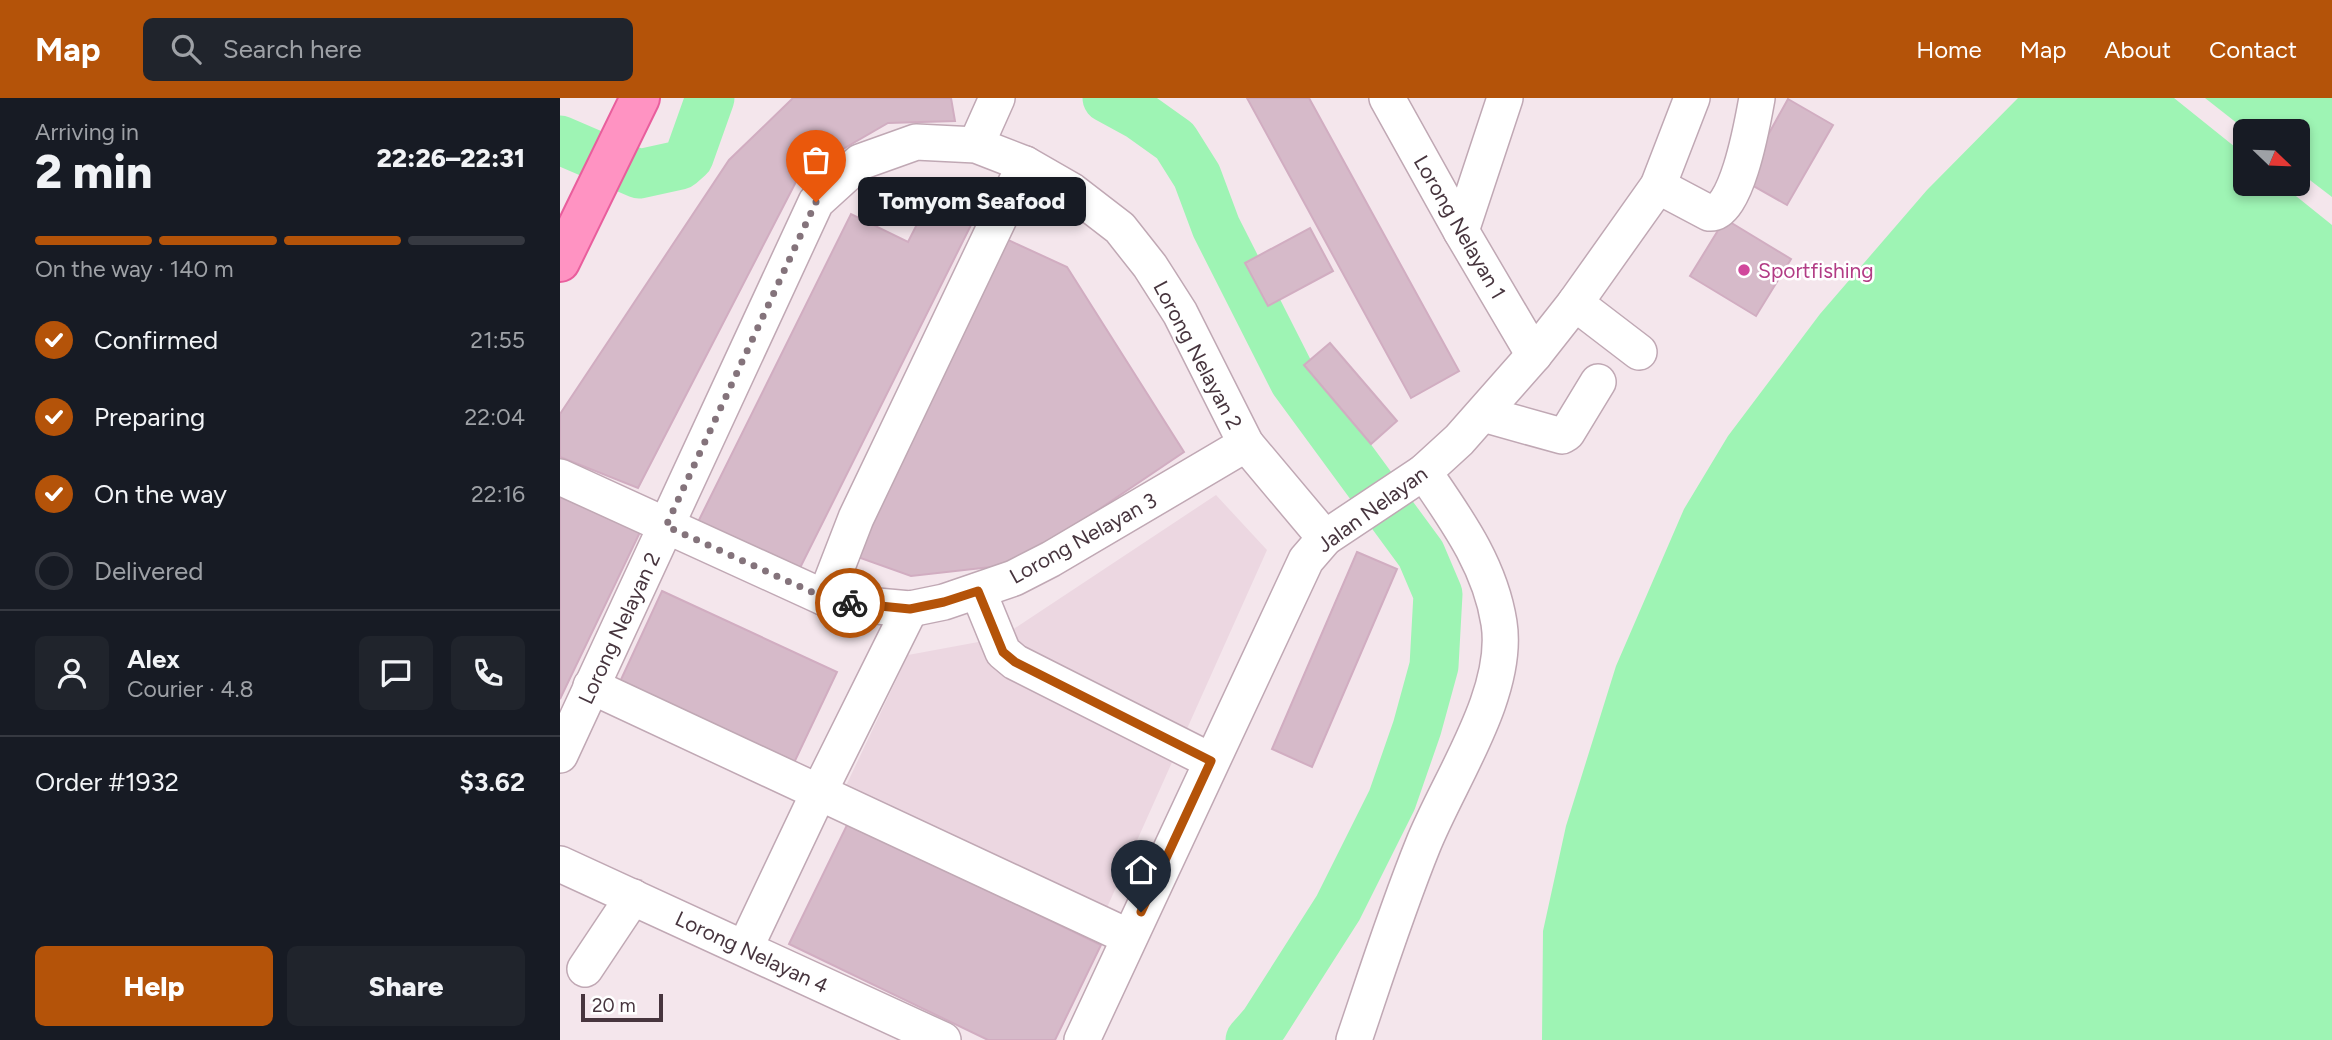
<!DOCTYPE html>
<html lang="en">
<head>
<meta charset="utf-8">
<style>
	:root { --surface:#171b24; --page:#20242c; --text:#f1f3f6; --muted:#9ea1a6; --line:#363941; --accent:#b45309 }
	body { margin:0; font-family:Figtree,sans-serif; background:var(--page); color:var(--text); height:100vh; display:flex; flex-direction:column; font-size:26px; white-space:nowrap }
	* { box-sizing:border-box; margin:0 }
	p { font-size:23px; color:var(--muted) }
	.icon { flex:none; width:38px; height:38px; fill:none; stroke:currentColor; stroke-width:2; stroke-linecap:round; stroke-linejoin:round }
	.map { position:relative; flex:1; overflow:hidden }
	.drawer { display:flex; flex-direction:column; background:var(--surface); width:560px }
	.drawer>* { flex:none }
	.needle { width:46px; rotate:113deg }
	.tools { position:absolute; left:1673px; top:21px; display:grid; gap:14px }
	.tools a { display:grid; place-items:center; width:77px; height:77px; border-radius:10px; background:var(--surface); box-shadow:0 4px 10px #0003; font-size:35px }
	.scale { position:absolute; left:21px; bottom:18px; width:82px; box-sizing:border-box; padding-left:7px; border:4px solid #47353e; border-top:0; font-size:19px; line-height:24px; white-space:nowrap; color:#47353e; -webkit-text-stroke:5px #fff; paint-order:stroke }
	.pin { position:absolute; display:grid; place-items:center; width:60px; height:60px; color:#fff; margin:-72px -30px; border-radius:50% 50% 50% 0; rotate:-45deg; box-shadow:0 0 7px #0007 }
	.pin .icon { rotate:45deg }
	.courier { position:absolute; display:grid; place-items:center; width:70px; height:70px; margin:-35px; border:5px solid #b45309; border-radius:50%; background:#fff; color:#222; box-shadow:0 2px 9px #0007 }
	.bubble { position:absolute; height:49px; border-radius:10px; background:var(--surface); box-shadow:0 4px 10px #0003; font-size:23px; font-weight:800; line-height:49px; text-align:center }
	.overview em { font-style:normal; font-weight:800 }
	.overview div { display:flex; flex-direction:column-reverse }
	.overview { display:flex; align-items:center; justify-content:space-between; height:119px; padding:0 35px }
	h1 { font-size:46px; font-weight:800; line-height:52px }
	.bar { display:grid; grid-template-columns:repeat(4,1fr); gap:10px 7px; align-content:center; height:84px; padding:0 35px }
	.bar i { height:9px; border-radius:5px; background:var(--line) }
	.bar .active { background:var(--accent) }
	.bar p { grid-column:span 4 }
	.line { display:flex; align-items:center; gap:18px; padding:0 35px; border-top:2px solid var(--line) }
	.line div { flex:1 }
	.round { display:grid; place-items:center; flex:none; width:74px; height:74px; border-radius:10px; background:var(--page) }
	ol { padding:0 35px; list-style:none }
	li { display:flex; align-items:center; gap:21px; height:77px }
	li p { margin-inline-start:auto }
	li .icon { padding:7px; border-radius:50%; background:var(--accent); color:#fff; stroke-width:4 }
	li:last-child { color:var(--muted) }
	li i { width:38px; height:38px; border:4px solid var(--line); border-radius:50% }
	.primary-button { display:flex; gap:14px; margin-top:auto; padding:14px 35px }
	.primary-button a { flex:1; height:80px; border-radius:10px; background:var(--accent); color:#fff; font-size:28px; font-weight:800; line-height:80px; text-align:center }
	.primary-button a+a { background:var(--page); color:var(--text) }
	header { display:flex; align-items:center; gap:42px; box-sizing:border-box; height:98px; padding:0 35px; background:var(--accent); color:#fff }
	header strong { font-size:33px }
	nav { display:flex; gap:38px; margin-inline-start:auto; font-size:24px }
	.search { width:490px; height:63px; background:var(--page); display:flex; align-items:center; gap:18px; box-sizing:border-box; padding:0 24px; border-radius:10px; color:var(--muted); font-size:26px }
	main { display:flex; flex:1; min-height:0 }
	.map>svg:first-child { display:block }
	.residential { fill:#ecd7e1 }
	.water { fill:#9ef4b4; fill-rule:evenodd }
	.pier { fill:#f4e6ec }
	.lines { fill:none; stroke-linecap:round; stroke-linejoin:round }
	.river { stroke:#9ef4b4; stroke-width:49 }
	.building { fill:#d6bac9; stroke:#d1adc1; stroke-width:2 }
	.minor-casing { stroke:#c0a8b4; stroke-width:38 }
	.major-casing { stroke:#e95e9d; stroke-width:42 }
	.minor { stroke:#fff; stroke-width:35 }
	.major { stroke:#ff93c2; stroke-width:38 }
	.done { stroke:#84737b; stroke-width:7; stroke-dasharray:0 12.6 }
	.route { stroke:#b45309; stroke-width:9 }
	.hotel-dot { fill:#d1479c; stroke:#fff; stroke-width:2.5 }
	.labels { text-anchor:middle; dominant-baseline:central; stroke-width:5; stroke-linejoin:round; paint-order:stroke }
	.street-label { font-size:21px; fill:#47353e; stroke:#fff }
	.hotel-label { font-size:21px; fill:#b23c85; stroke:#fff; text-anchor:start }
</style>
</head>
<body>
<header>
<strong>Map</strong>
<div class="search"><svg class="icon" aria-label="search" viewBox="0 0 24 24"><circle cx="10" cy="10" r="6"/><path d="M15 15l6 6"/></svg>Search here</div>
<nav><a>Home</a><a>Map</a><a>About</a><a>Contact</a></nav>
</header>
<main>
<section class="drawer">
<div class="overview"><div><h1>2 min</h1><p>Arriving in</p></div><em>22:26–22:31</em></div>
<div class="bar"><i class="active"></i><i class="active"></i><i class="active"></i><i></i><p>On the way · 140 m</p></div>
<ol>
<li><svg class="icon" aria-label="check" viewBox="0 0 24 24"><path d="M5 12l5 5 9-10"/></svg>Confirmed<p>21:55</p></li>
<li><svg class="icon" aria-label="check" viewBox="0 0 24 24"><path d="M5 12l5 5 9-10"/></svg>Preparing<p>22:04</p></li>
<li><svg class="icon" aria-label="check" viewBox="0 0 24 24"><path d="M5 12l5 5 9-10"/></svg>On the way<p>22:16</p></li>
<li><i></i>Delivered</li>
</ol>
<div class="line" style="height:126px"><a class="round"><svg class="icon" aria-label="person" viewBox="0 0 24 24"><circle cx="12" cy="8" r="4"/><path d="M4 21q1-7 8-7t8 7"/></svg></a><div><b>Alex</b><p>Courier · 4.8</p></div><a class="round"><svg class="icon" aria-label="chat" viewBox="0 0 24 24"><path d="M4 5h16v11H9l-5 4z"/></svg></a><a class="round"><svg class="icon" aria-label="phone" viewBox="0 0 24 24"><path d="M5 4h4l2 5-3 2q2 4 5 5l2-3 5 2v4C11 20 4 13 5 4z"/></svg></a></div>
<div class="line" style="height:91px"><div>Order #1932</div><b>$3.62</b></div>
<div class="primary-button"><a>Help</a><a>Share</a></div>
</section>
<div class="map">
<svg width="1772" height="942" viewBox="0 0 1772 942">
	<rect width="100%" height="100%" fill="#f4e6ec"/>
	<path class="residential" d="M656,397L707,452L545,814L283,694L348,557L440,540Z"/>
	<path class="water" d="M1458,0H1772V942H982L983,833L1006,728L1056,568L1124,411L1168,338L1260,216L1367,92ZM1685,33H1738V86H1685Z"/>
	<g class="pier">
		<path d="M1614,0H1645L1687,33H1685V57Z"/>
		<path d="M1738,73L1772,99V127L1721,86H1738Z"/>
	</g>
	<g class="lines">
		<g class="river">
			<path d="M547,0L580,18L615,43L637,78L656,129L734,283L861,456L878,496L874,568L857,630L832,702L778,810L704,926L690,942"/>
			<path d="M0,42L79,76L120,67L129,59L150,0"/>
		</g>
	</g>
	<g class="building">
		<path d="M233,0H391L395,23L328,25L240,76L78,390L0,359V316L169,62Z"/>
		<path d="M687,0H749L899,273L851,300Z"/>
		<path d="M1228,1L1273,27L1227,107L1183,82Z"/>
		<path d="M378,85L421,107L237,476L137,426L291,116L348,144Z"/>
		<path d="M1165,121L1231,161L1196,218L1130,178Z"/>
		<path d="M750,130L773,173L708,208L685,165Z"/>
		<path d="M446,141L507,169L624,354L458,466L351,478L292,457Z"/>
		<path d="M770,245L837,323L811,346L744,267Z"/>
		<path d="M0,391L82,430L0,601Z"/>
		<path d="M797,454L837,471L752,669L712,651Z"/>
		<path d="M102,493L277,574L232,669L58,588Z"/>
		<path d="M288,725L541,847L495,942H428L229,846Z"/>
	</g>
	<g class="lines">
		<defs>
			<g id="minor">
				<path d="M827,0L901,133L974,257"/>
				<path d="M416,47L437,0"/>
				<path d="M1098,88L1149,115C1177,118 1193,22 1197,0"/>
				<path d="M901,133L945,0"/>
				<path d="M1015,205L1079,254"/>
				<path d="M923,316L1002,338L1007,335L1038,284"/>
				<path d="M0,379L265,500L306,507L350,511L384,504L454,480L491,461L686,346"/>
				<path d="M418,493L443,554L455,564L651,663"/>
				<path d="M265,500L296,420L465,66"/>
				<path d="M31,588L569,839"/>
				<path d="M0,657L256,104L300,64L356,44L416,47L465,66L512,93L560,130L590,168L620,215L686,346L765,440"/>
				<path d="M0,766L383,942"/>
				<path d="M185,850L259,694L350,511"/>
				<path d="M25,871L73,799"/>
				<path d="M522,942L746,462L765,440L864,374L899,342L974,257L1015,205L1098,88L1132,0"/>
				<path d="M794,942C816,877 837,811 863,747C889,682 950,595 939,525C930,467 896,421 864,374"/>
			</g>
			<path id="major" d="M0,164L80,0"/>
		</defs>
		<use href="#minor" class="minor-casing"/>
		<use href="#major" class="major-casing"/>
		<use href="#minor" class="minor"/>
		<use href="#major" class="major"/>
	</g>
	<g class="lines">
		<path class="done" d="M256,104L106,428L265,500L290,505"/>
		<path class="route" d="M290,505L350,511L384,504L418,493L443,554L455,564L651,663L581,814"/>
	</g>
	<circle class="hotel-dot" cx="1184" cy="172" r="7"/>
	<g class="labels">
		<g class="street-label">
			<text transform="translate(900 129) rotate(60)">Lorong Nelayan 1</text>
			<text transform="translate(638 257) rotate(62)">Lorong Nelayan 2</text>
			<text transform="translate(812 411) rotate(-36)">Jalan Nelayan</text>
			<text transform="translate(523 440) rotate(-29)">Lorong Nelayan 3</text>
			<text transform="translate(59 530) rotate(-65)">Lorong Nelayan 2</text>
			<text transform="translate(192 854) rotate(25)">Lorong Nelayan 4</text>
		</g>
		<g class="hotel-label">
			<text x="1198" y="172">Sportfishing</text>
		</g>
	</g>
</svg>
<div class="tools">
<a><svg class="needle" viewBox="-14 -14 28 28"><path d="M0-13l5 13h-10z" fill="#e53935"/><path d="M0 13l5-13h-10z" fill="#9ea1a6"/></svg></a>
</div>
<div class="scale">20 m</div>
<div class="pin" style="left:256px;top:104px;background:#ea580c"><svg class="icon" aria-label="bag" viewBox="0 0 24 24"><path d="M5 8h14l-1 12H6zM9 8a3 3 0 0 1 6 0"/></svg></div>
<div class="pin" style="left:581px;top:814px;background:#1f2937"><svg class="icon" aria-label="home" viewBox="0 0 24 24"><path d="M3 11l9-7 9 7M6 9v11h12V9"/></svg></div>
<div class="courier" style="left:290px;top:505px"><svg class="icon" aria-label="bike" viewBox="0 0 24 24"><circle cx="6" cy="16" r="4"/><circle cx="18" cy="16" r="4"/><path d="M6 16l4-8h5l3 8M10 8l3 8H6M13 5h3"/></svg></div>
<div class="bubble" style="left:298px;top:79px;width:228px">Tomyom Seafood</div>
</div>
</main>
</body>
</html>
